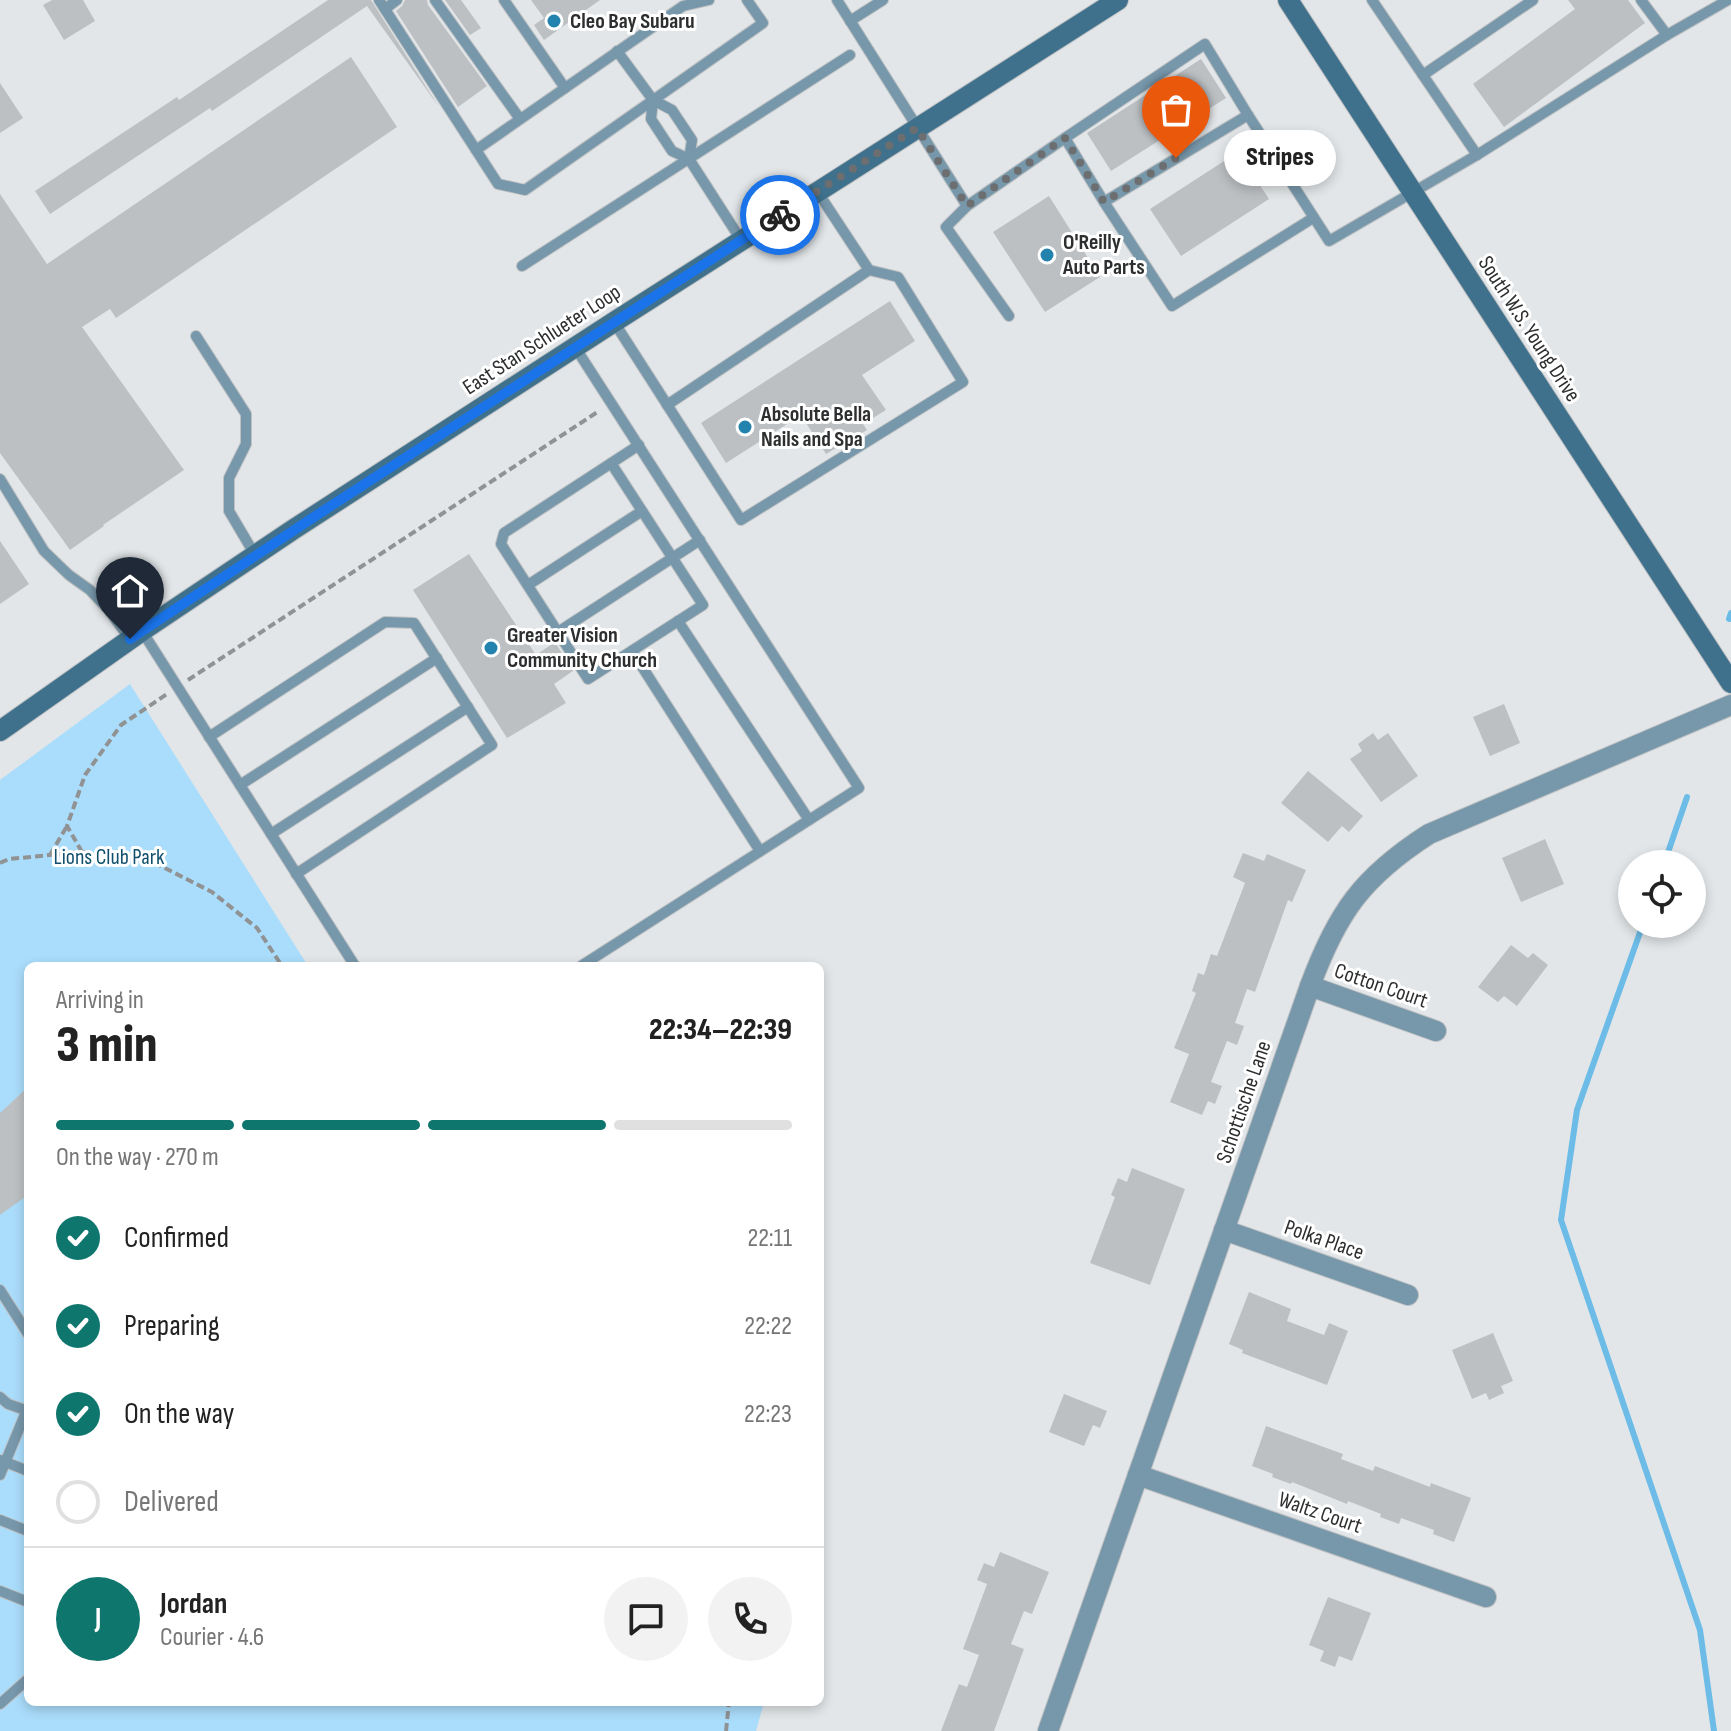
<!DOCTYPE html>
<html lang="en">
<head>
<meta charset="utf-8">
<style>
	:root { --surface:#fff; --page:#f2f2f2; --text:#222; --muted:#767676; --line:#e0e0e0; --accent:#0f766e }
	body { margin:0; font-family:"Sofia Sans Condensed",sans-serif; background:var(--page); color:var(--text); height:100vh; display:flex; flex-direction:column; font-size:30px; white-space:nowrap }
	* { box-sizing:border-box; margin:0 }
	p { font-size:26px; color:var(--muted) }
	.icon { flex:none; width:44px; height:44px; fill:none; stroke:currentColor; stroke-width:2; stroke-linecap:round; stroke-linejoin:round }
	.map { position:relative; flex:1; overflow:hidden }
	.sheet { position:absolute; left:24px; top:962px; width:800px; height:744px; display:flex; flex-direction:column; background:var(--surface); border-radius:12px; box-shadow:0 4px 12px #0003 }
	.sheet>* { flex:none }
	.fabs { position:absolute; left:1618px; top:850px; display:grid; gap:16px }
	.fabs a { display:grid; place-items:center; width:88px; height:88px; border-radius:50%; background:var(--surface); box-shadow:0 4px 12px #0003; font-size:40px }
	.pin { position:absolute; display:grid; place-items:center; width:68px; height:68px; color:#fff; margin:-82px -34px; border-radius:50% 50% 50% 0; rotate:-45deg; box-shadow:0 0 8px #0007 }
	.pin .icon { rotate:45deg }
	.courier { position:absolute; display:grid; place-items:center; width:80px; height:80px; margin:-40px; border:6px solid #1a73e8; border-radius:50%; background:#fff; color:#222; box-shadow:0 2px 10px #0007 }
	.bubble { position:absolute; height:56px; border-radius:28px; background:var(--surface); box-shadow:0 4px 12px #0003; font-size:26px; font-weight:800; line-height:56px; text-align:center }
	.head em { font-style:normal; font-weight:800 }
	.head div { display:flex; flex-direction:column-reverse }
	.head { display:flex; align-items:center; justify-content:space-between; height:136px; padding:0 32px }
	h1 { font-size:52px; font-weight:800; line-height:60px }
	.bar { display:grid; grid-template-columns:repeat(4,1fr); gap:12px 8px; align-content:center; height:96px; padding:0 32px }
	.bar i { height:10px; border-radius:6px; background:var(--line) }
	.bar .on { background:var(--accent) }
	.bar p { grid-column:span 4 }
	.line { display:flex; align-items:center; gap:20px; padding:0 32px; border-top:2px solid var(--line) }
	.line div { flex:1 }
	.round { display:grid; place-items:center; flex:none; width:84px; height:84px; border-radius:42px; background:var(--page) }
	ol { padding:0 32px; list-style:none }
	li { display:flex; align-items:center; gap:24px; height:88px }
	li p { margin-inline-start:auto }
	li .icon { padding:8px; border-radius:50%; background:var(--accent); color:#fff; stroke-width:4 }
	li:last-child { color:var(--muted) }
	li i { width:44px; height:44px; border:4px solid var(--line); border-radius:50% }
	.map>svg:first-child { display:block }
	.green { fill:#aaddfb }
	.lines { fill:none; stroke-linecap:round; stroke-linejoin:round }
	.stream { stroke:#6cbce7; stroke-width:6 }
	.building { fill:#bdc0c3 }
	.lane-casing { stroke:#bec1c3; stroke-width:12 }
	.street-casing { stroke:#bec1c3; stroke-width:22 }
	.secondary-casing { stroke:#bec1c3; stroke-width:22 }
	.path { stroke:#909294; stroke-width:4; stroke-dasharray:8 4; stroke-linecap:butt }
	.lane { stroke:#7797aa; stroke-width:10 }
	.street { stroke:#7797aa; stroke-width:20 }
	.secondary { stroke:#40718c; stroke-width:20 }
	.done { stroke:#6c6e70; stroke-width:8; stroke-dasharray:0 14.4 }
	.route { stroke:#1a73e8; stroke-width:10 }
	.poi-dot { fill:#2382ae; stroke:#fff; stroke-width:3 }
	.labels { text-anchor:middle; dominant-baseline:central; stroke-width:6; stroke-linejoin:round; paint-order:stroke }
	.poi-label { font-size:22px; font-weight:bold; fill:#2d2e2f; stroke:#fff; text-anchor:start }
	.street-label { font-size:22px; fill:#2d2e2f; stroke:#fff }
	.park-label { font-size:22px; fill:#10506e; stroke:#fff }
</style>
</head>
<body>
<div class="map">
<svg width="1731" height="1731" viewBox="0 0 1731 1731">
	<rect width="100%" height="100%" fill="#e2e6e8"/>
	<path class="green" d="M130,684L308,966H28V1702H764L756,1731H0V780Z"/>
	<g class="lines">
		<g class="stream">
			<path d="M1729,619L1731,613"/>
			<path d="M1664,864L1687,797"/>
			<path d="M1643,924L1577,1110L1561,1220L1700,1630L1714,1731"/>
		</g>
	</g>
	<g class="building">
		<path d="M52,0H83L95,21L64,40L43,5Z"/>
		<path d="M328,0H371L439,107L367,6L212,111L210,108L50,214L35,191L177,97L179,100Z"/>
		<path d="M405,0H427L428,5L487,86L458,107L396,11L402,6Z"/>
		<path d="M445,0H461L481,28L470,35Z"/>
		<path d="M531,0H600L544,40L534,25L544,18Z"/>
		<path d="M1568,0H1628L1645,23L1504,127L1473,84L1575,9Z"/>
		<path d="M351,57L397,127L116,318L110,309L82,327L184,470L103,525L104,526L70,550L0,453V194L47,264Z"/>
		<path d="M1201,59L1226,98L1111,171L1087,133Z"/>
		<path d="M0,83L23,118L0,133Z"/>
		<path d="M1238,152L1269,199L1181,256L1150,209Z"/>
		<path d="M1049,196L1100,277L1045,312L993,232Z"/>
		<path d="M890,301L915,341L862,375L886,410L863,424L867,430L826,454L801,415L726,463L701,423Z"/>
		<path d="M0,541L29,584L0,604Z"/>
		<path d="M469,554L536,655L555,642L573,671L554,684L566,703L507,738L413,590Z"/>
		<path d="M1504,704L1520,743L1490,756L1473,717Z"/>
		<path d="M1373,733L1378,740L1388,733L1418,776L1381,802L1350,759L1362,751L1358,744Z"/>
		<path d="M1308,771L1363,816L1349,832L1342,826L1328,842L1281,803Z"/>
		<path d="M1545,839L1564,884L1521,902L1502,858Z"/>
		<path d="M1243,853L1264,861L1267,854L1306,870L1292,902L1288,900L1255,992L1247,989L1235,1023L1244,1026L1237,1045L1227,1041L1211,1082L1222,1086L1215,1104L1208,1101L1202,1115L1170,1102L1189,1054L1174,1048L1196,993L1192,991L1198,973L1204,975L1211,954L1217,956L1245,883L1233,877Z"/>
		<path d="M1511,945L1528,958L1533,953L1548,965L1517,1006L1504,996L1498,1002L1478,987Z"/>
		<path d="M28,1087V1195L0,1215V1113Z"/>
		<path d="M1132,1168L1185,1189L1150,1285L1090,1263L1115,1197L1111,1195L1118,1178L1127,1182Z"/>
		<path d="M1249,1292L1291,1309L1287,1321L1324,1335L1329,1323L1348,1331L1327,1385L1242,1353L1243,1350L1229,1344Z"/>
		<path d="M1493,1333L1513,1381L1501,1386L1504,1393L1489,1400L1486,1393L1472,1399L1452,1350Z"/>
		<path d="M1064,1394L1107,1411L1100,1428L1093,1425L1084,1446L1049,1432Z"/>
		<path d="M1266,1426L1343,1454L1341,1459L1373,1471L1375,1466L1430,1487L1431,1483L1471,1498L1454,1542L1433,1534L1434,1530L1401,1518L1399,1524L1380,1517L1381,1514L1348,1501L1347,1504L1292,1482L1291,1484L1272,1477L1273,1474L1252,1466Z"/>
		<path d="M1000,1552L1049,1572L1032,1614L1024,1611L1011,1644L1024,1649L994,1731H941L959,1684L967,1687L979,1655L963,1649L987,1584L977,1580L984,1563L994,1567Z"/>
		<path d="M1328,1597L1371,1613L1352,1661L1339,1656L1335,1667L1320,1661L1324,1651L1309,1645Z"/>
	</g>
	<g class="lines">
		<defs>
			<g id="lane">
				<path d="M379,0L498,184L525,190L763,23L747,0"/>
				<path d="M435,0L520,119"/>
				<path d="M504,0L565,88"/>
				<path d="M837,0L967,206L1065,138"/>
				<path d="M1372,0L1477,155"/>
				<path d="M385,9L397,0"/>
				<path d="M850,21L883,0"/>
				<path d="M1667,35L1728,0"/>
				<path d="M617,51L653,100L672,110L692,140L689,159"/>
				<path d="M1423,75L1533,0"/>
				<path d="M653,100L651,119L672,151L689,159L741,240"/>
				<path d="M476,150L683,6L709,0"/>
				<path d="M1104,202L1065,138L1205,44L1248,115"/>
				<path d="M967,206L946,227L1009,316"/>
				<path d="M1313,218L1172,306L1104,202L1248,115L1329,241L1477,155L1667,35L1641,0"/>
				<path d="M522,266L850,55"/>
				<path d="M614,322L741,520L963,382L898,277L869,270L817,191"/>
				<path d="M196,336L246,414V444L229,478V511L255,555"/>
				<path d="M575,347L859,788L581,966"/>
				<path d="M667,405L869,270"/>
				<path d="M611,463L703,605L588,679L501,544L504,533L639,445"/>
				<path d="M0,479L44,551L69,575L90,590L108,609L130,639"/>
				<path d="M528,585L642,511"/>
				<path d="M678,621L809,820"/>
				<path d="M142,631L355,966"/>
				<path d="M558,632L700,540"/>
				<path d="M632,651L760,851"/>
				<path d="M209,737L385,622L414,623L492,745L296,874"/>
				<path d="M240,785L437,658"/>
				<path d="M271,834L468,707"/>
				<path d="M0,1290L28,1334"/>
				<path d="M0,1397L8,1404L28,1411"/>
				<path d="M0,1460L28,1471"/>
				<path d="M0,1475L28,1407"/>
				<path d="M0,1520L28,1531"/>
				<path d="M0,1591L28,1602"/>
				<path d="M0,1704L28,1679"/>
			</g>
			<g id="street">
				<path d="M1310,986L1436,1031"/>
				<path d="M1224,1230L1408,1295"/>
				<path d="M1138,1475L1486,1597"/>
				<path d="M1048,1731L1310,986C1337,913 1362,877 1429,834L1731,705"/>
			</g>
			<g id="secondary">
				<path d="M1288,0L1731,683"/>
				<path d="M0,731L142,631L294,529L614,322L1118,0"/>
			</g>
		</defs>
		<use href="#lane" class="lane-casing"/>
		<use href="#street" class="street-casing"/>
		<use href="#secondary" class="secondary-casing"/>
		<g class="path">
			<path d="M188,680L599,411"/>
			<path d="M82,852L67,826L85,775L121,725L167,694"/>
			<path d="M50,855L67,826"/>
			<path d="M0,863L9,859L82,852L153,862L212,892L257,928L282,966"/>
			<path d="M726,1731L729,1702"/>
		</g>
		<use href="#lane" class="lane"/>
		<use href="#street" class="street"/>
		<use href="#secondary" class="secondary"/>
	</g>
	<g class="lines">
		<path class="done" d="M780,215L917,128L967,206L1065,138L1104,202L1176,158"/>
		<path class="route" d="M130,639L320,513L780,215"/>
	</g>
	<g class="poi-dot">
		<circle cx="554" cy="21" r="8"/>
		<circle cx="1047" cy="255" r="8"/>
		<circle cx="745" cy="427" r="8"/>
		<circle cx="491" cy="648" r="8"/>
	</g>
	<g class="labels">
		<g class="poi-label">
			<text x="570" y="21">Cleo Bay Subaru</text>
			<text x="1063" y="242">O'Reilly<tspan x="1063" dy="25">Auto Parts</tspan></text>
			<text x="761" y="414">Absolute Bella<tspan x="761" dy="25">Nails and Spa</tspan></text>
			<text x="507" y="635">Greater Vision<tspan x="507" dy="25">Community Church</tspan></text>
		</g>
		<g class="street-label">
			<text transform="translate(1529 329) rotate(57)">South W.S. Young Drive</text>
			<text transform="translate(542 340) rotate(-33)">East Stan Schlueter Loop</text>
			<text transform="translate(1381 986) rotate(19)">Cotton Court</text>
			<text transform="translate(1244 1102) rotate(-71)">Schottische Lane</text>
			<text transform="translate(1324 1240) rotate(19)">Polka Place</text>
			<text transform="translate(1320 1513) rotate(19)">Waltz Court</text>
		</g>
		<g class="park-label">
			<text x="109" y="857">Lions Club Park</text>
		</g>
	</g>
</svg>
<div class="fabs">
<a><svg class="icon" aria-label="locate" viewBox="0 0 24 24"><circle cx="12" cy="12" r="6"/><path d="M12 2v4M12 18v4M2 12h4M18 12h4"/></svg></a>
</div>
<div class="pin" style="left:1176px;top:158px;background:#ea580c"><svg class="icon" aria-label="bag" viewBox="0 0 24 24"><path d="M5 8h14l-1 12H6zM9 8a3 3 0 0 1 6 0"/></svg></div>
<div class="pin" style="left:130px;top:639px;background:#1f2937"><svg class="icon" aria-label="home" viewBox="0 0 24 24"><path d="M3 11l9-7 9 7M6 9v11h12V9"/></svg></div>
<div class="courier" style="left:780px;top:215px"><svg class="icon" aria-label="bike" viewBox="0 0 24 24"><circle cx="6" cy="16" r="4"/><circle cx="18" cy="16" r="4"/><path d="M6 16l4-8h5l3 8M10 8l3 8H6M13 5h3"/></svg></div>
<div class="bubble" style="left:1224px;top:130px;width:112px">Stripes</div>
<section class="sheet">
<div class="head"><div><h1>3 min</h1><p>Arriving in</p></div><em>22:34–22:39</em></div>
<div class="bar"><i class="on"></i><i class="on"></i><i class="on"></i><i></i><p>On the way · 270 m</p></div>
<ol>
<li><svg class="icon" aria-label="check" viewBox="0 0 24 24"><path d="M5 12l5 5 9-10"/></svg>Confirmed<p>22:11</p></li>
<li><svg class="icon" aria-label="check" viewBox="0 0 24 24"><path d="M5 12l5 5 9-10"/></svg>Preparing<p>22:22</p></li>
<li><svg class="icon" aria-label="check" viewBox="0 0 24 24"><path d="M5 12l5 5 9-10"/></svg>On the way<p>22:23</p></li>
<li><i></i>Delivered</li>
</ol>
<div class="line" style="height:144px"><b class="round" style="background:var(--accent);color:#fff">J</b><div><b>Jordan</b><p>Courier · 4.6</p></div><a class="round"><svg class="icon" aria-label="chat" viewBox="0 0 24 24"><path d="M4 5h16v11H9l-5 4z"/></svg></a><a class="round"><svg class="icon" aria-label="phone" viewBox="0 0 24 24"><path d="M5 4h4l2 5-3 2q2 4 5 5l2-3 5 2v4C11 20 4 13 5 4z"/></svg></a></div>
</section>
</div>
</body>
</html>
